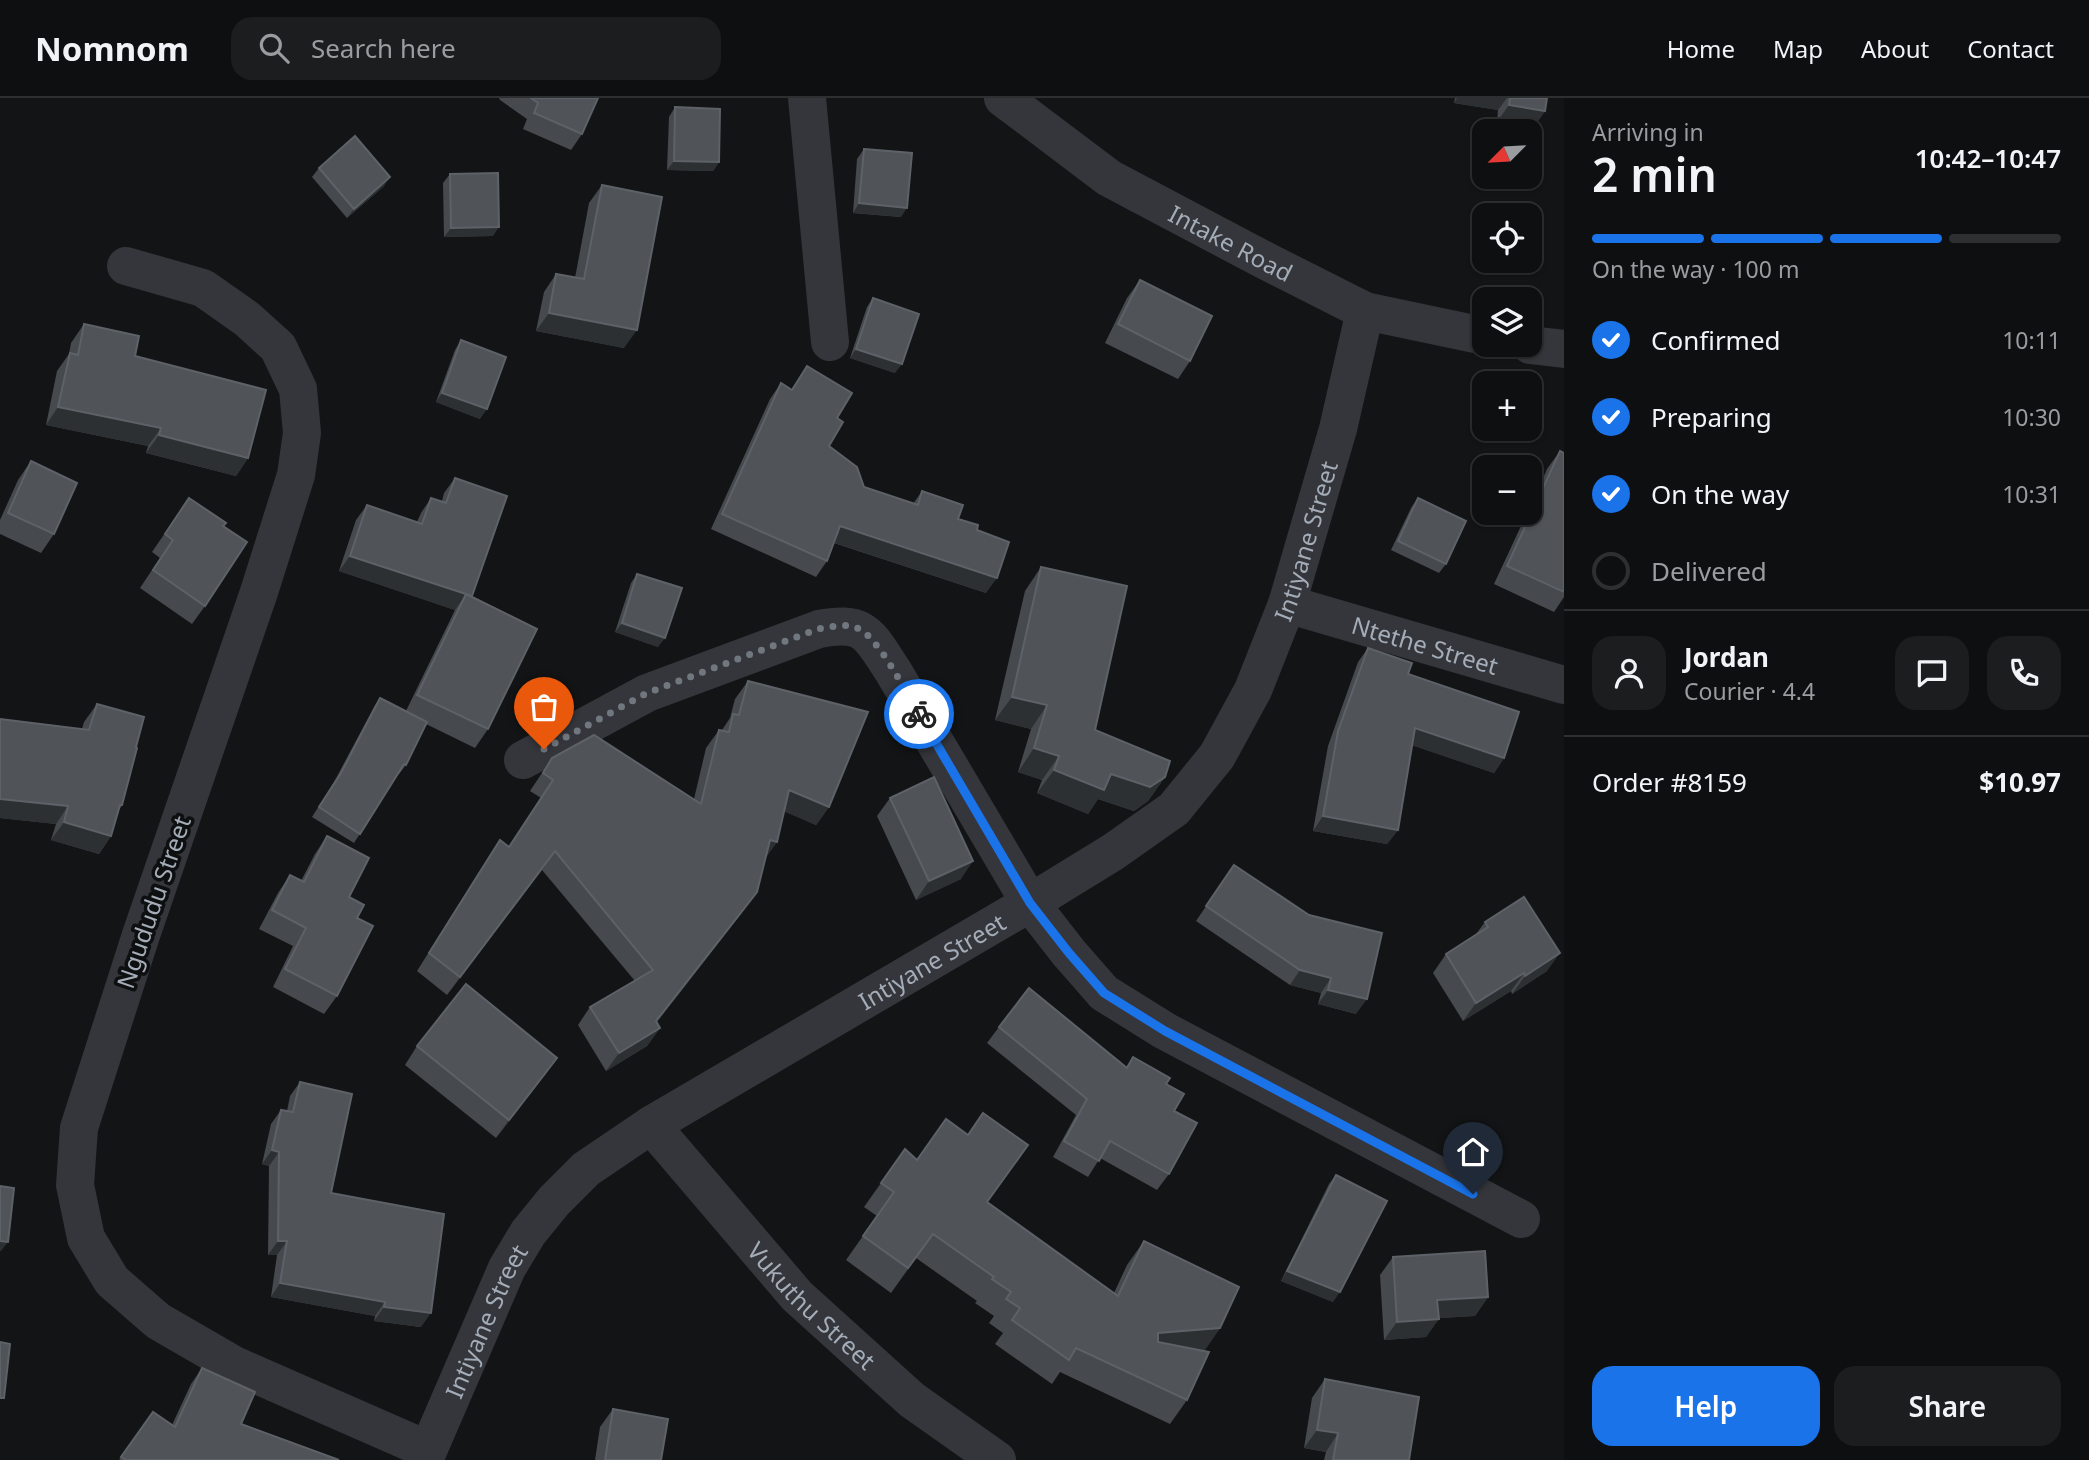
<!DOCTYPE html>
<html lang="en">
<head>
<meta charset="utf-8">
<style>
	:root { --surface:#0e0f10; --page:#1c1d1e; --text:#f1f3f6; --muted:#9b9c9f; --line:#2e2f30; --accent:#1a73e8 }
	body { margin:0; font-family:"Noto Sans",sans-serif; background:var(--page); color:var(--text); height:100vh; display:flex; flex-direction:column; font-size:26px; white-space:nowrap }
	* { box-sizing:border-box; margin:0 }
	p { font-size:23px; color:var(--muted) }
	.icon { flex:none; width:38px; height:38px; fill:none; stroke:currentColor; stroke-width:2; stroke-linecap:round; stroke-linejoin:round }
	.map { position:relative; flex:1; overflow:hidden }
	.panel { display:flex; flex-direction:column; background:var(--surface); width:525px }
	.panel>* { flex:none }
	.needle { width:46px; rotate:246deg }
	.fabs { position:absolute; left:1472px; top:21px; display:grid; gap:14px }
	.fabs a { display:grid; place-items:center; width:70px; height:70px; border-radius:14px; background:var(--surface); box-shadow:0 2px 5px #0004,0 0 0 2px var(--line); font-size:35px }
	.pin { position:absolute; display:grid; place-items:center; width:60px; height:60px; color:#fff; margin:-72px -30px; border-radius:50% 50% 50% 0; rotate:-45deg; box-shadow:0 0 7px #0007 }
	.pin .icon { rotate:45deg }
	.courier { position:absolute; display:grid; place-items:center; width:70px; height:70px; margin:-35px; border:5px solid #1a73e8; border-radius:50%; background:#fff; color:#222; box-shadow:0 2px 9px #0007 }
	.overview em { font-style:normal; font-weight:600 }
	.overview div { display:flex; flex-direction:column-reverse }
	.overview { display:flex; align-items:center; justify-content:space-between; height:119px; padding:0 28px }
	h1 { font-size:46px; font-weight:600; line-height:52px }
	.bar { display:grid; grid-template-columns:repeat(4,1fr); gap:10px 7px; align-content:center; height:84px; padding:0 28px }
	.bar i { height:9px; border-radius:5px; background:var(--line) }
	.bar .active { background:var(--accent) }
	.bar p { grid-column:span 4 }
	.line { display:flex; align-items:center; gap:18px; padding:0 28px; border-top:2px solid var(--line) }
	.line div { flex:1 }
	.round { display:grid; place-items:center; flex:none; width:74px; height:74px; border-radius:21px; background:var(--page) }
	ol { padding:0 28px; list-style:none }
	li { display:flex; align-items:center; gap:21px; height:77px }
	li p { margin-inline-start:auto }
	li .icon { padding:7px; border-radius:50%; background:var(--accent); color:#fff; stroke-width:4 }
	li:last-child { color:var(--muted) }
	li i { width:38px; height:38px; border:4px solid var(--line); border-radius:50% }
	.cta { display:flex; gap:14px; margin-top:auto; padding:14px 28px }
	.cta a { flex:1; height:80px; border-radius:21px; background:var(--accent); color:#fff; font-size:28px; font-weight:600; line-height:80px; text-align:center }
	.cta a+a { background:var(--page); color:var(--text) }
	header { display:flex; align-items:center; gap:42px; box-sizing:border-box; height:98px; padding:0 35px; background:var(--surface); border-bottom:2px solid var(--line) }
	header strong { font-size:33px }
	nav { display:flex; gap:38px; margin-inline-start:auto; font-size:24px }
	.search { width:490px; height:63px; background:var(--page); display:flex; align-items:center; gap:18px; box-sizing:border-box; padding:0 24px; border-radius:21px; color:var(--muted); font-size:26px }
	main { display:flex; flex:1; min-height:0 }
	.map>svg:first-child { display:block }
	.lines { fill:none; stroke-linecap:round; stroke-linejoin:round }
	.minor { stroke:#34363b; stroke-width:38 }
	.wall { fill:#46494e }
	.shaded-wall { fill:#2d3032 }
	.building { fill:#505459; stroke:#5d6268; stroke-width:2 }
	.done { stroke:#71777e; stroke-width:7; stroke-dasharray:0 12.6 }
	.route { stroke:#1a73e8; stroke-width:9 }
	.labels { text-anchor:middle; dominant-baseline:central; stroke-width:7; stroke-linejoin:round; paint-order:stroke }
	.street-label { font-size:24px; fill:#a4acb7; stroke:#0e0f10 }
</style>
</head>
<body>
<header>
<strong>Nomnom</strong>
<div class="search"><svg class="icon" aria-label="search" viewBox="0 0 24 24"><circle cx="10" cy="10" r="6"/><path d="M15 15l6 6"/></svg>Search here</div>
<nav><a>Home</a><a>Map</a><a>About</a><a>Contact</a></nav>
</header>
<main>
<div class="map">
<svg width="1564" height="1362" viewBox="0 0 1564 1362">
	<rect width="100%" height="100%" fill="#131415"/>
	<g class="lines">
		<g class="minor">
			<path d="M807,0L830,244"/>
			<path id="s1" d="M1003,0L1109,80L1266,163L1365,213L1484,238"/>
			<path d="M126,168L203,190L247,221L278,249L298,291L302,335L296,377L259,494L141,837L79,1030L75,1087L86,1140L112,1183L158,1223L234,1267L428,1352"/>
			<path d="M1530,247L1564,251"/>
			<path id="s2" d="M1287,506L1564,587"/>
			<path d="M523,662L647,595L819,531C866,522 869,537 893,573L1030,805L1069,855L1104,895L1165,933L1521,1121"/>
			<path id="s3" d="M651,1027L797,1198L912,1302L997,1362"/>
			<path id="s4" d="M424,1362L507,1170L528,1135L554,1103L586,1071L651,1027L1030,805L1113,754L1174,711L1217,658L1253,592L1287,506L1338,331L1365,213"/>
		</g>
	</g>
	<g class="wall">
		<path d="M499,0H598L582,36L571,52L523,31L527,21L500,2Z"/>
		<path d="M1455,0H1547L1545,13L1533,30L1497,24L1498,12L1454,5Z"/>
		<path d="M675,9L719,64L713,73L667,72L669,19Z"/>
		<path d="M864,51L901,119L853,115L857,61Z"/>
		<path d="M319,70L384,88L347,120L312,79Z"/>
		<path d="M450,76L493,138L444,139L443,85Z"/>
		<path d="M602,87L624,250L536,233L544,194L556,176L575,180L589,105Z"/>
		<path d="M1140,182L1190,263L1178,281L1105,245L1127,200Z"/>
		<path d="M873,200L895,275L850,260L867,209Z"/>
		<path d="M84,226L135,258L248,360L236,378L146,355L148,348L46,327L57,273L69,256L71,245Z"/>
		<path d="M461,242L480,321L436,304L455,252Z"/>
		<path d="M807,268L837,320L829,348L864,389L913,406L922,393L958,421L977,432L986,495L834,445L827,463L816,479L711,431L770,301L781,285L791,292Z"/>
		<path d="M1560,353L1564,355V499L1554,514L1494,486L1527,415H1530V410L1547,371Z"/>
		<path d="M31,363L54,436L41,455L0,436V422L18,382Z"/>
		<path d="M455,380L472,499L488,631L475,650L426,626L406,667L399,676H398L354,745L312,719L334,684L374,609L380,600L406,613L455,512L339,473L356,422L367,407L417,424L421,415L431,400L442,403L444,395Z"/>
		<path d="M189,400L223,428L205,508L192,526L140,490L160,460L152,454Z"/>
		<path d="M1418,400L1446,466L1439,475L1391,452L1411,410Z"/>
		<path d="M1041,469L1095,632L1165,679L1148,703L1134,713L1098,701L1088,716L1037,695L1042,682L1018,674L1031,631L995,622L1025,493Z"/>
		<path d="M637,476L658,549L615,534L631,485Z"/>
		<path d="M1368,550L1408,576L1504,660L1494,675L1412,647L1398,732L1387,746L1313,733L1328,648L1358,564Z"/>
		<path d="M748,583L829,709L816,727L784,713L777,744L765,760L744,812L657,924L660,930L647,948L606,973L578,927L590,909L635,883L542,772L447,897L417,873L488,760L500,742L509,749L541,700L530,693L552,660L694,701L706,650L719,632H722L730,620L735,601Z"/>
		<path d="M97,606L122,707L119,712L111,738L99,756L51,742L56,726L0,720V621L82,631L84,624Z"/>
		<path d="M890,700L961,781L916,802L877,718Z"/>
		<path d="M327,738L357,820L337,898L324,916L273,889L293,848L259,831L278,795L290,777L301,783L315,756Z"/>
		<path d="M1234,767L1309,817L1356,916L1318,906L1321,895L1290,887L1196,823Z"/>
		<path d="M1485,824L1547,873L1512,896L1511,893L1463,923L1433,875L1446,856L1476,836Z"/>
		<path d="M999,929L1126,969L1133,959L1166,986L1169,1076L1157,1092L1100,1060L1088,1079L1053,1059L1076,1017L987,945Z"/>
		<path d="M417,948L557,960L544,978L496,1040L405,967Z"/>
		<path d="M300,984L331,1095L421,1229L374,1223L375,1218L271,1199L277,1157H268L269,1068L262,1066L271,1026L281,1012L287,1013L290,998Z"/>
		<path d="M905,1051L917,1062L987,1104L1114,1195L1127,1167L1144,1143L1220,1230L1204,1253L1187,1302L1170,1326L1060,1274L1052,1286L995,1246L1003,1235L989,1225L994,1218L975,1205L977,1203L916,1160L891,1195L846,1162L877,1118L864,1109Z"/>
		<path d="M1336,1077L1333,1204L1281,1183L1329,1086Z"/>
		<path d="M1393,1159L1488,1199L1475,1218L1439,1220L1426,1239L1384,1242L1380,1177Z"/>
		<path d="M202,1270L241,1326L339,1362H119L153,1314L172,1327L191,1286Z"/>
		<path d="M1325,1281L1409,1362H1324L1326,1354L1304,1350L1312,1300Z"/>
		<path d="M613,1311L661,1362H595L600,1329Z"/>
	</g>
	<g class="shaded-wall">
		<path d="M1457,0H1507L1498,12L1454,5Z"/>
		<path d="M1509,7L1545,13L1533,30L1497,24Z"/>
		<path d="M674,63L719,64L713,73L667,72Z"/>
		<path d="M390,79L384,88L347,120L354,111Z"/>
		<path d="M859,105L907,110L901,119L853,115Z"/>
		<path d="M499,129L493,138L444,139L451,130Z"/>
		<path d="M549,215L637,232L624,250L536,233Z"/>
		<path d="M856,251L902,266L895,275L850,260Z"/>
		<path d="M442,295L487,311L480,321L436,304Z"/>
		<path d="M58,309L161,330L148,348L46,327Z"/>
		<path d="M159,337L248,360L236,378L146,355Z"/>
		<path d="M840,428L997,480L986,495L829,443Z"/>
		<path d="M350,458L472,498L466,496L455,512L339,473Z"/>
		<path d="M622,525L665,540L658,549L615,534Z"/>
		<path d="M1012,599L1047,607L1031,631L995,622Z"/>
		<path d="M1415,630L1504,660L1494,675L1405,645Z"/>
		<path d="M1034,650L1059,658L1042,682L1018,674Z"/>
		<path d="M1054,672L1165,679L1148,703L1134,713L1098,701L1088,716L1037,695Z"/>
		<path d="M789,692L829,709L816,727L776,710Z"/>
		<path d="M0,701L68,708L56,726L0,720Z"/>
		<path d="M1323,718L1398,732L1387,746L1313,733Z"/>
		<path d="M64,724L111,738L99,756L51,742Z"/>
		<path d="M770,742L777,744L764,762Z"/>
		<path d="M555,753L542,772L447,897L460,879Z"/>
		<path d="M973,763L961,781L916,802L929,783Z"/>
		<path d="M757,794L744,812L644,940L660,930L647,948L606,973L619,955L656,923Z"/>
		<path d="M1560,855L1547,873L1512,896L1525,878Z"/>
		<path d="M1300,872L1331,880L1321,895L1290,887Z"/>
		<path d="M1524,875L1511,893L1463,923L1476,905Z"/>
		<path d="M1328,892L1367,901L1356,916L1318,906Z"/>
		<path d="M557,960L544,978L496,1040L509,1022Z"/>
		<path d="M272,1052L279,1054L269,1068L262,1066Z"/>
		<path d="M0,1143L8,1144L1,1153H0Z"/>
		<path d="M278,1143H287L277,1157H268Z"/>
		<path d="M1287,1173L1340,1194L1333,1204L1281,1183Z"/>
		<path d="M280,1185L385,1204L375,1218L271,1199Z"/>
		<path d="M1488,1199L1475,1218L1424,1221L1437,1202Z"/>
		<path d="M384,1209L431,1215L421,1229L374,1223Z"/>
		<path d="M1439,1221L1426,1239L1384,1242L1397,1224Z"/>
		<path d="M1220,1230L1203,1255L1141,1259L1158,1235Z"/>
		<path d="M1317,1332L1338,1335L1326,1354L1304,1350Z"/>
	</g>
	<g class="building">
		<path d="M531,0H598L582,36L534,15L538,5Z"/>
		<path d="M1510,0H1547L1545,13L1509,7Z"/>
		<path d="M675,9L720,11L719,64L674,63Z"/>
		<path d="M355,38L390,79L354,111L319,70Z"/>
		<path d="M864,51L912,55L907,110L859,105Z"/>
		<path d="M498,75L499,129L451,130L450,76Z"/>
		<path d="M602,87L662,99L637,232L549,215L556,176L584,181Z"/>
		<path d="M1140,182L1212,218L1190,263L1118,226Z"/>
		<path d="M873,200L919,216L902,266L856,251Z"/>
		<path d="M84,226L139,238L135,258L266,292L248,360L159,337L161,330L58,309L70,255L78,257Z"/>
		<path d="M461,242L506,259L487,311L442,295Z"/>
		<path d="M807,268L852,295L837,320L843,324L829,348L857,369L864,389L918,407L922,393L963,407L958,421L978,427L977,432L1009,444L997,480L840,428L827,463L722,416L781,285L792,292Z"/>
		<path d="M1560,353L1564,355V494L1507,468Z"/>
		<path d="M31,363L77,385L54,436L8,415Z"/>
		<path d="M455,380L507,398L472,498L350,458L367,407L422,426L431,400L446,405Z"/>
		<path d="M189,400L226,425L223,428L247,444L205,508L153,472L173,442L165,436Z"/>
		<path d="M1418,400L1466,423L1446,466L1398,443Z"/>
		<path d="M1041,469L1127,488L1095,632L1170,663L1165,679L1150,689L1111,676L1104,692L1054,672L1059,658L1034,650L1047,607L1012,599Z"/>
		<path d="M637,476L682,490L665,540L622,525Z"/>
		<path d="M466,496L537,531L488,631L417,597Z"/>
		<path d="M1368,550L1412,565L1408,576L1519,614L1504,660L1415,630L1398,732L1323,718L1338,633Z"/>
		<path d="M748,583L868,614L829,709L789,692L777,744L770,742L757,794L656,923L660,930L619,955L590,909L653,872L555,753L460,879L429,855L500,742L509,749L553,682L543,675L552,660L594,637L701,706L719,632L729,634L733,616L739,617Z"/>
		<path d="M380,600L427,624L406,667L404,666L360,736L319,709L341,675Z"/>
		<path d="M97,606L144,619L136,649L137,650L122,707H120L111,738L64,724L68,708L0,701V621L89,632Z"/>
		<path d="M934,679L973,763L929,783L890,700Z"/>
		<path d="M327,738L369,760L349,799L364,807L357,820L373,828L337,898L285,871L306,830L272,812L290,777L304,784Z"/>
		<path d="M1234,767L1309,817L1382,835L1367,901L1328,892L1331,880L1300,872L1206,808Z"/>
		<path d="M1524,799L1560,855L1525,878L1524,875L1476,905L1446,856L1488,829L1485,824Z"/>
		<path d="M466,886L557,960L509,1022L417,948Z"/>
		<path d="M1029,890L1127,970L1133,959L1170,980L1166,986L1184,996L1174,1013L1197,1025L1169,1076L1110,1043L1099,1063L1064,1043L1087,1001L999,929Z"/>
		<path d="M300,984L352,996L331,1095L444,1116L431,1215L384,1209L385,1204L280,1185L287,1143H278L279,1054L272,1052L281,1012L293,1014Z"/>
		<path d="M983,1015L1028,1047L987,1104L1118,1198L1144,1143L1239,1189L1220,1230L1158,1235V1244L1209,1254L1187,1302L1076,1250L1069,1262L1012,1222L1020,1210L1006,1201L1011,1194L992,1181L994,1179L933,1136L908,1170L863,1138L894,1094L881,1085L905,1051L917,1062L946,1021L968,1037Z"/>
		<path d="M1336,1077L1387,1103L1340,1194L1287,1173Z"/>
		<path d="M0,1088L14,1090L8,1144L0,1143Z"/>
		<path d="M1485,1153L1488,1199L1437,1202L1439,1221L1397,1224L1393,1159Z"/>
		<path d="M0,1244L10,1246L4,1300H0Z"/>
		<path d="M202,1270L255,1294L241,1326L339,1362H126L121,1359L153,1314L175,1329Z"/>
		<path d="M1325,1281L1419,1299L1409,1362H1333L1338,1335L1317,1332Z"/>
		<path d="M613,1311L668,1321L661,1362H605Z"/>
	</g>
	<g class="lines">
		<path class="done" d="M544,651L647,595L818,531C830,529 846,525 857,530C878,538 907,596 919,616"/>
		<path class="route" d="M919,616L1030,805L1069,855L1104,895L1165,933L1473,1096"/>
	</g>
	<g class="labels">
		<g class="street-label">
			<text stroke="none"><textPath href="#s1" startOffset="271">Intake Road</textPath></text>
			<text stroke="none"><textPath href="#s4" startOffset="1328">Intiyane Street</textPath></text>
			<text stroke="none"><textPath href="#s2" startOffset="144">Ntethe Street</textPath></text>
			<text transform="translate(153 804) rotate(-71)">Ngududu Street</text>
			<text stroke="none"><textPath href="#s4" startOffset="740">Intiyane Street</textPath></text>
			<text stroke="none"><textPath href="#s3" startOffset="242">Vukuthu Street</textPath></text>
			<text stroke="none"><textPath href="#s4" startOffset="152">Intiyane Street</textPath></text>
		</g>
	</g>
</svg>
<div class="fabs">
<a><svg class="needle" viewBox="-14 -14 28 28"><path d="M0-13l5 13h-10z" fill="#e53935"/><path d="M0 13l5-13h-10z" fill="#9b9c9f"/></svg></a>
<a><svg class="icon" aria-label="locate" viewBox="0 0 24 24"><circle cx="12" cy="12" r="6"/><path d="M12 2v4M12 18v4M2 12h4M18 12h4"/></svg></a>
<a><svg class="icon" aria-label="layers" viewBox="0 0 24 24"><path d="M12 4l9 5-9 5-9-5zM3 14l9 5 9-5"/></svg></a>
<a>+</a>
<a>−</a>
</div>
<div class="pin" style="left:544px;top:651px;background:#ea580c"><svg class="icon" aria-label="bag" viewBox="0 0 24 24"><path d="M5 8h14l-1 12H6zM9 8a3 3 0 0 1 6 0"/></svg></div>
<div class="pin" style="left:1473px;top:1096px;background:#1f2937"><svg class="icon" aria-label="home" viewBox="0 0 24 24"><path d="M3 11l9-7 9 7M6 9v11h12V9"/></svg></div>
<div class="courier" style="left:919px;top:616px"><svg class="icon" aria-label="bike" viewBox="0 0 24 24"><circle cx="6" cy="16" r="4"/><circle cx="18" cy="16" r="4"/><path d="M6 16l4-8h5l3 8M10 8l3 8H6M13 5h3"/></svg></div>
</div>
<section class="panel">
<div class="overview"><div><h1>2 min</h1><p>Arriving in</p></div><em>10:42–10:47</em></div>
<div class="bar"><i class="active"></i><i class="active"></i><i class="active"></i><i></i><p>On the way · 100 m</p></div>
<ol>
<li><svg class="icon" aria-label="check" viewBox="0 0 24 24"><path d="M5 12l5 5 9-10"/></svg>Confirmed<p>10:11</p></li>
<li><svg class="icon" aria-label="check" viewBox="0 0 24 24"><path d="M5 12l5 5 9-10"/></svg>Preparing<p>10:30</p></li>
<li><svg class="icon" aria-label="check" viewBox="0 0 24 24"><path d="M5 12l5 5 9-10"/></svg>On the way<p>10:31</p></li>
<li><i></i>Delivered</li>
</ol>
<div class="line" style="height:126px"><a class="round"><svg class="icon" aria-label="person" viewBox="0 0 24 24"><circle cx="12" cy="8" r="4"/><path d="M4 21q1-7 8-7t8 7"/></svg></a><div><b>Jordan</b><p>Courier · 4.4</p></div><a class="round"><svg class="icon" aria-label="chat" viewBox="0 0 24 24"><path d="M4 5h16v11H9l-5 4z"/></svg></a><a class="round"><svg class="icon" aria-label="phone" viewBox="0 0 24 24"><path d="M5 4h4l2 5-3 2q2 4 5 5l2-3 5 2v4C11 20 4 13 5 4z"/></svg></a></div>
<div class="line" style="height:91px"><div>Order #8159</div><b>$10.97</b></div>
<div class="cta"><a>Help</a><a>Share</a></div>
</section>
</main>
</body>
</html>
